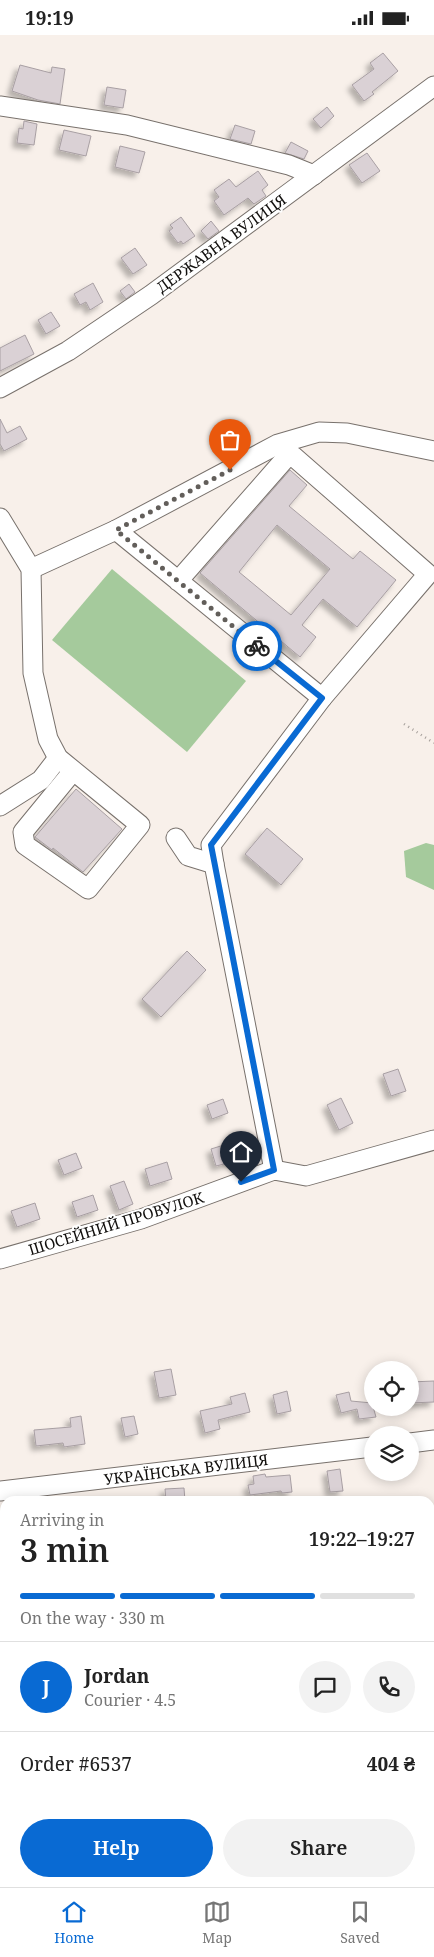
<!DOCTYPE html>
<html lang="en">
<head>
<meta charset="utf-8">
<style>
	:root { --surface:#fff; --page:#f2f2f2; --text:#222; --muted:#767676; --line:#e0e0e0; --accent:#096ad3 }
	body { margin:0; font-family:"Noto Serif",serif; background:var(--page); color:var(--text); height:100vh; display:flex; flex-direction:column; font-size:19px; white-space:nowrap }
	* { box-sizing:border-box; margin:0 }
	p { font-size:16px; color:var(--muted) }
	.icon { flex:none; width:28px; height:28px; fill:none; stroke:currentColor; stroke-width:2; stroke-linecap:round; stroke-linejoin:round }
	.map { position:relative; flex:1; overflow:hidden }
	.drawer { position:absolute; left:0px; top:1461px; width:435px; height:391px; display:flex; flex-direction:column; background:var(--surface); border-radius:15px 15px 0 0; box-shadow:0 2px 12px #0003 }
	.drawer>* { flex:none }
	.fabs { position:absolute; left:364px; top:1326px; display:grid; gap:10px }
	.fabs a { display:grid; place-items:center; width:55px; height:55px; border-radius:50%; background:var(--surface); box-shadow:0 2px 12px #0003; font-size:25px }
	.pin { position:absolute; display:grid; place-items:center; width:42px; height:42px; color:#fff; margin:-51px -21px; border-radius:50% 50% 50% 0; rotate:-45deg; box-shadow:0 0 5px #0007 }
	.pin .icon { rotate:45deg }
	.courier { position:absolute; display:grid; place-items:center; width:50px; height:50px; margin:-25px; border:4px solid #096ad3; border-radius:50%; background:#fff; color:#222; box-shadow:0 1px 6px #0007 }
	.head em { font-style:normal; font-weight:600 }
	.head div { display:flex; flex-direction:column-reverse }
	.head { display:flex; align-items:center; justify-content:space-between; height:85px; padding:0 20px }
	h1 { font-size:32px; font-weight:600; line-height:38px }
	.bar { display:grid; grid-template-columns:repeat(4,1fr); gap:8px 5px; align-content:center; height:60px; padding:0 20px }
	.bar i { height:6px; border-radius:4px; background:var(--line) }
	.bar .on { background:var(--accent) }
	.bar p { grid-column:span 4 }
	.line { display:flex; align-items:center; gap:12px; padding:0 20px; border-top:1px solid var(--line) }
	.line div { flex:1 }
	.round { display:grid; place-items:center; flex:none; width:52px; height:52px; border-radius:26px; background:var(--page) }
	.cta { display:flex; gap:10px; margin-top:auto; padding:10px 20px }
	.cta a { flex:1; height:58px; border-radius:30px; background:var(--accent); color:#fff; font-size:20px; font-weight:600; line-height:58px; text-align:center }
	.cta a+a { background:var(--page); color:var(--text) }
	.status { display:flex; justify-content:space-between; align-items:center; height:35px; padding:0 25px; background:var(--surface); direction:ltr }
	.status svg { height:14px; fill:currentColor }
	.tab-bar { display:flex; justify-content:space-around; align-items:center; height:70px; border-top:1px solid var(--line); background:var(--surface); font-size:14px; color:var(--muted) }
	.tab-bar a { display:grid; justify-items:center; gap:2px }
	.tab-bar .on { color:var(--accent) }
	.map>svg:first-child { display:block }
	.green { fill:#a5ca9c }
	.building { fill:#dad1d5; stroke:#a89fa3; fill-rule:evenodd; filter:url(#shadow) }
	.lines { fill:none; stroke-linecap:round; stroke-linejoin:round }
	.minor-casing { stroke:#78716c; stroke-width:21 }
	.path { stroke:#a59f9a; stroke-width:2.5; stroke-dasharray:1 4; stroke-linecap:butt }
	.minor { stroke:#fff; stroke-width:19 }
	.done { stroke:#625e5a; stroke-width:5; stroke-dasharray:0 9 }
	.route { stroke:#096ad3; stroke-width:6 }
	.labels { text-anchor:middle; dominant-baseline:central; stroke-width:4; stroke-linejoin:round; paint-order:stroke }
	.street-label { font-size:15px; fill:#110f0d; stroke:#fff }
</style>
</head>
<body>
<div class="status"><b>19:19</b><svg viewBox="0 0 49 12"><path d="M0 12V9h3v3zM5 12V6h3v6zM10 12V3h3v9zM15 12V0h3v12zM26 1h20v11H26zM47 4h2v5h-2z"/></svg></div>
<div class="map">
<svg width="434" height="1852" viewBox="0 0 434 1852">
	<defs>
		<filter id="shadow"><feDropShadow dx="-4.5" dy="4.5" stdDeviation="2.5" flood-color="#0004"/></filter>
	</defs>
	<rect width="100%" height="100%" fill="#f8f0ea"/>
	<g class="green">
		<path d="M112,534L246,646L187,717L52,605Z"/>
		<path d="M426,808L434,810V855L406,842L404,816Z"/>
	</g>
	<g class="building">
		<path d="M383,18L398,36L372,57L374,59L364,66L352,50L374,34L370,28Z"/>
		<path d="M20,30L51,38L52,32L65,34L60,69L38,65L12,56Z"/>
		<path d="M107,52L126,55L123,73L104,70Z"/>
		<path d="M327,72L334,81L321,93L313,84Z"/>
		<path d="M24,86L37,89L34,110L17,108L19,93L23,94Z"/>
		<path d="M235,90L255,96L251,109L230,104Z"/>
		<path d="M64,95L91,101L86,121L59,115Z"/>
		<path d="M291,107L308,116L304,124L285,118Z"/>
		<path d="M120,111L145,117L139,138L115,132Z"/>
		<path d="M367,118L380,136L362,148L349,130Z"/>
		<path d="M258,136L268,150L262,155L266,161L254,169L248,163L224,180L214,166L219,162L214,155L229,144L236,152Z"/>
		<path d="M181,182L195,201L183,209L181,206L178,208L169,196L173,193L170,190Z"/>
		<path d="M211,186L219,196L208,204L201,196Z"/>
		<path d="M135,213L147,230L133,239L121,223Z"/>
		<path d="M93,248L103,267L90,275L86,267L80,270L74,259Z"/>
		<path d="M129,249L135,257L126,264L120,256Z"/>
		<path d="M51,277L60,291L46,299L38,285Z"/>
		<path d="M25,300L34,319L0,336V313Z"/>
		<path d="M0,384L7,398L20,391L27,404L4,416L0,409Z"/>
		<path d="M290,435L307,450L289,471L353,524L360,516L396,545L357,592L323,564L302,590L316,602L300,622L200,538ZM277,490L330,534L291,580L239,537Z"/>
		<path d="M76,754L122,794L83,837L53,813L52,815L35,802Z"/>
		<path d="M267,793L303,824L281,850L245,819Z"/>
		<path d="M187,916L206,935L161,982L142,964Z"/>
		<path d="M398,1034L406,1056L391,1061L383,1039Z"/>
		<path d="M341,1063L353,1088L339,1095L327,1070Z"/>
		<path d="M223,1064L228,1078L212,1084L207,1070Z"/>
		<path d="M227,1109L232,1127L216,1131L211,1114Z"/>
		<path d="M76,1118L82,1133L64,1140L58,1125Z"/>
		<path d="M167,1127L172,1144L150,1151L145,1134Z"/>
		<path d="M124,1146L133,1169L119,1175L110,1151Z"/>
		<path d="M93,1160L98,1175L77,1182L72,1167Z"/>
		<path d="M35,1168L40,1184L17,1192L11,1176Z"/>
		<path d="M171,1334L176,1360L159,1363L154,1337Z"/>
		<path d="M434,1346V1367L410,1368V1347Z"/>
		<path d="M287,1356L291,1376L277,1379L273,1360Z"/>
		<path d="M349,1357L351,1366L372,1368L376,1382L359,1384L357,1374L341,1378L336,1360Z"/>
		<path d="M245,1358L250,1377L218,1385L220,1394L205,1398L200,1376L232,1369L230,1362Z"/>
		<path d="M81,1381L85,1409L64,1412L63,1408L36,1411L34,1395L71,1392L70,1383Z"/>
		<path d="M134,1381L138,1399L125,1402L121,1383Z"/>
		<path d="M340,1434L343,1456L330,1457L327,1436Z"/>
		<path d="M265,1439L266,1442L290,1440L292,1457L282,1458L281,1456L250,1460L248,1450L254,1449L253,1441Z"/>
		<path d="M184,1453L185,1466H166L165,1454Z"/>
	</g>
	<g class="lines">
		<defs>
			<g id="minor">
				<path d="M0,71L127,90L289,130L314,140"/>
				<path d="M0,353L68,316L151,260L434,51"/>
				<path d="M0,483L31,534L33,638L48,704L58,723L140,790L88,854L25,810L23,797L73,736"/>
				<path d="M116,495L322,663L428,539L293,421L285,424L178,546"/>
				<path d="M31,534L116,495L278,409L319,397L347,398L434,416"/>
				<path d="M0,771L41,745L58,723"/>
				<path d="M176,803L188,821L214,829L274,1135"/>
				<path d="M214,829L211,810L322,663"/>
				<path d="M0,1224L141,1184L274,1135L306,1141L434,1105"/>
				<path d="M410,1408L434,1405"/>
				<path d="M0,1456L372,1412"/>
				<path d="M430,1594H434"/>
				<path d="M430,1809H434"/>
				<path d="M0,1825H5"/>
			</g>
		</defs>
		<use href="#minor" class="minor-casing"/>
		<path class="path" d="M404,689L434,708"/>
		<use href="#minor" class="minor"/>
	</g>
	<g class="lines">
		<path class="done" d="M230,435L116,495L257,611"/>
		<path class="route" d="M241,1147L274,1135L211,810L322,663L257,611"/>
	</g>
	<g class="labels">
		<g class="street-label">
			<text transform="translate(221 208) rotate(-36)">ДЕРЖАВНА ВУЛИЦЯ</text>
			<text transform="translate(116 1188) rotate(-17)">ШОСЕЙНИЙ ПРОВУЛОК</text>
			<text transform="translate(186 1434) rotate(-7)">УКРАЇНСЬКА ВУЛИЦЯ</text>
		</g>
	</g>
</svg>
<div class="fabs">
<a><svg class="icon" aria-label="locate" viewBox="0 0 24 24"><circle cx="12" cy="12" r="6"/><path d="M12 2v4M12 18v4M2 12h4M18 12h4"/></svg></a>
<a><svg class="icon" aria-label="layers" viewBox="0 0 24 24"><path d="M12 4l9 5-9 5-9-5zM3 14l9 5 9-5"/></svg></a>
</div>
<div class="pin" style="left:230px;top:435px;background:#ea580c"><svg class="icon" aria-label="bag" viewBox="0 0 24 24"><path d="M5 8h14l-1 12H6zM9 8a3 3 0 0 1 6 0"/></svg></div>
<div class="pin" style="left:241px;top:1147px;background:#1f2937"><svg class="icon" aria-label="home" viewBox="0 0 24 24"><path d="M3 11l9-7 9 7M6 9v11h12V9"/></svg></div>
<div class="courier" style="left:257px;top:611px"><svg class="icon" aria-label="bike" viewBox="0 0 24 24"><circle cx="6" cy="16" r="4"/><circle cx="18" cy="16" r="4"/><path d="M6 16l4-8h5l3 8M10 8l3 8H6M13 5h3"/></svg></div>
<section class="drawer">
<div class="head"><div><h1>3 min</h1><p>Arriving in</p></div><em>19:22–19:27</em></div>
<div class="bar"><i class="on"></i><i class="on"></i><i class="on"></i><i></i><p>On the way · 330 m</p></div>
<div class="line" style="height:90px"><b class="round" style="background:var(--accent);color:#fff">J</b><div><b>Jordan</b><p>Courier · 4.5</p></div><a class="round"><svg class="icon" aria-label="chat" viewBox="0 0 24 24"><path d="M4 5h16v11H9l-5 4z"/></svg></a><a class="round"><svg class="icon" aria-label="phone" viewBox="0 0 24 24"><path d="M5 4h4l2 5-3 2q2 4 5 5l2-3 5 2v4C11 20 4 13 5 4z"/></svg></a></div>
<div class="line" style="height:65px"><div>Order #6537</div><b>404 ₴</b></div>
<div class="cta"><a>Help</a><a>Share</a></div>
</section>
</div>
<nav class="tab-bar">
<a class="on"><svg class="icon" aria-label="home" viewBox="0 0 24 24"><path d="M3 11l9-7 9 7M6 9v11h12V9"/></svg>Home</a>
<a><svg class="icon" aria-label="map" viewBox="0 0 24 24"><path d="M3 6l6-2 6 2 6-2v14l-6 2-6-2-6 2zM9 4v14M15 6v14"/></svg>Map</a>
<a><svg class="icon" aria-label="saved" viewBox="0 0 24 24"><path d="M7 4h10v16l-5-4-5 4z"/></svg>Saved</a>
</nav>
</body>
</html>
